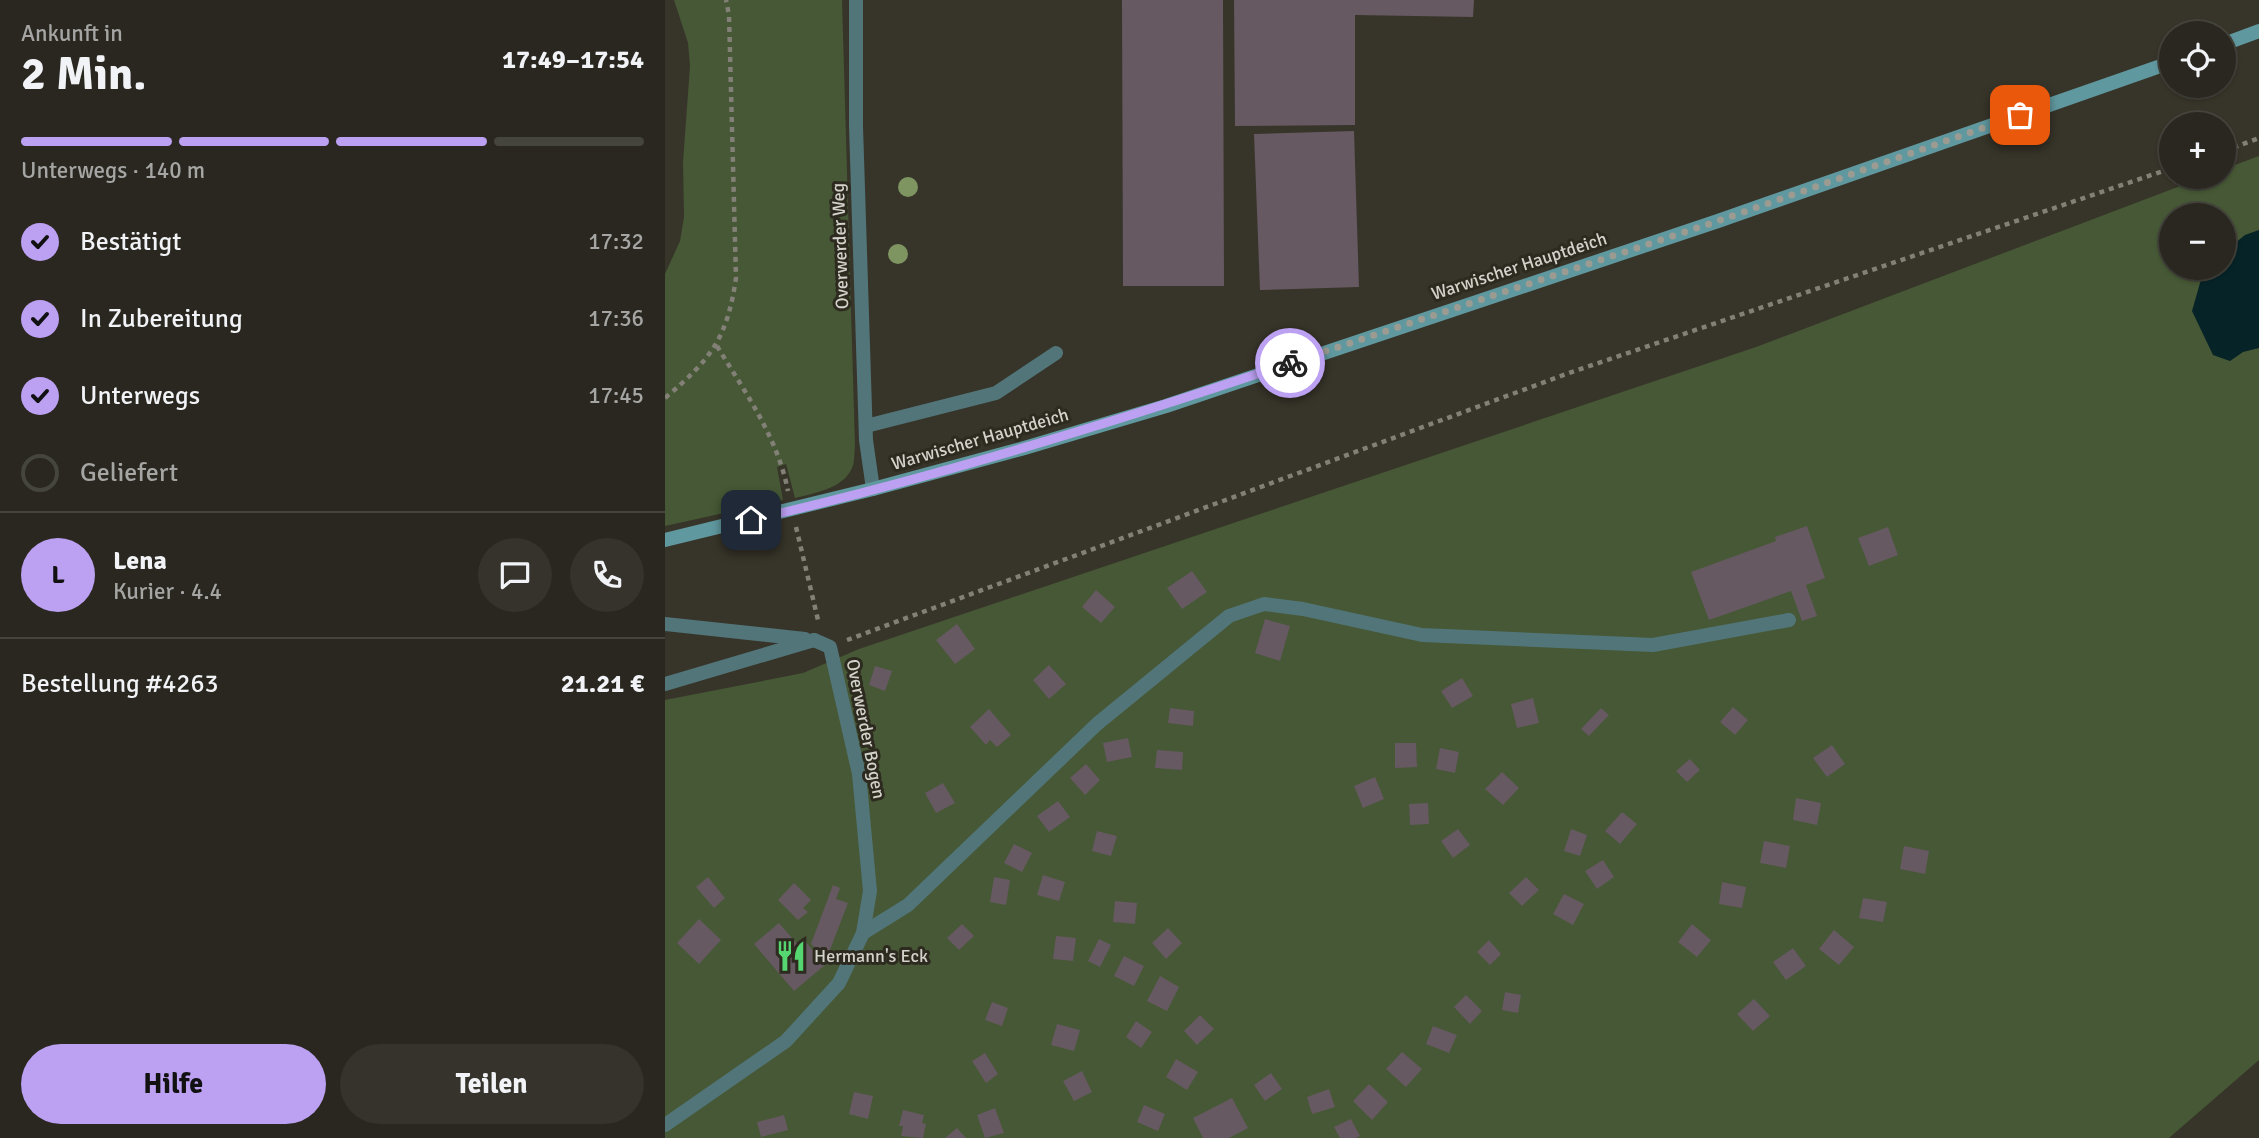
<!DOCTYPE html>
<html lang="de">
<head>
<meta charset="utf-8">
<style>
	:root { --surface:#29271f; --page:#35332c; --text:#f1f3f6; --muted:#a5a5a4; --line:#45443d; --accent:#bca0f2 }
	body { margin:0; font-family:Signika,sans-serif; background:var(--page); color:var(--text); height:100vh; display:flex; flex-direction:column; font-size:26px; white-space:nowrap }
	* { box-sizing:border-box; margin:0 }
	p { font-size:23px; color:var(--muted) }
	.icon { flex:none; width:38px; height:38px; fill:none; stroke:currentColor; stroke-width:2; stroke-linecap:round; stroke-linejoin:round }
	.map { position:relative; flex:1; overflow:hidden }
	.drawer { display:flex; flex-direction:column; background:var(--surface); width:665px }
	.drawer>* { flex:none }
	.tools { position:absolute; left:1494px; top:21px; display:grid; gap:14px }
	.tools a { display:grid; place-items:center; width:77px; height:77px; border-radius:50%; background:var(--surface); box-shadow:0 2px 5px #0004,0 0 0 2px var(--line); font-size:35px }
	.pin { position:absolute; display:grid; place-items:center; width:60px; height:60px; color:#fff; margin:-30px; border-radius:14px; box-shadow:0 4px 10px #0006 }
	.courier { position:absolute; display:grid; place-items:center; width:70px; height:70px; margin:-35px; border:5px solid #bca0f2; border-radius:50%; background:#fff; color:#222; box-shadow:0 2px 9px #0007 }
	.headline em { font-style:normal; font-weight:700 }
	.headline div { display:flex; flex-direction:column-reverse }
	.headline { display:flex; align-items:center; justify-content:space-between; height:119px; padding:0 21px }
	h1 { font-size:46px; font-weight:700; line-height:52px }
	.bar { display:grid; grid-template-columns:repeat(4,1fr); gap:10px 7px; align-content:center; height:84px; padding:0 21px }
	.bar i { height:9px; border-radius:5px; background:var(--line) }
	.bar .active { background:var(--accent) }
	.bar p { grid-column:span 4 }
	.line { display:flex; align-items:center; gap:18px; padding:0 21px; border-top:2px solid var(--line) }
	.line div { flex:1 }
	.round { display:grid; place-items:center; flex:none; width:74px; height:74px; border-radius:37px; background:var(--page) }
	ol { padding:0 21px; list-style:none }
	li { display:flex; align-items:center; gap:21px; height:77px }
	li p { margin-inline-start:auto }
	li .icon { padding:7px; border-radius:50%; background:var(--accent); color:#111; stroke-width:4 }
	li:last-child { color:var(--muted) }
	li i { width:38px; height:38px; border:4px solid var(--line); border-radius:50% }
	.cta { display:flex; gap:14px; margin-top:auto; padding:14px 21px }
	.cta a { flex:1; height:80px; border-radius:42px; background:var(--accent); color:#111; font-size:28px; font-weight:700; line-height:80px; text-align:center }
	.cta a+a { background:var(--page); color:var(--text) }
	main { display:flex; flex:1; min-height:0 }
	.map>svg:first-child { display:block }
	.green { fill:#465835; fill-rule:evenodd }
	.water { fill:#062327 }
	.building { fill:#665961 }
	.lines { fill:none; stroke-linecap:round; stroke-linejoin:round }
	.path { stroke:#838177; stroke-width:4.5; stroke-dasharray:5 5; stroke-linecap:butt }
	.lane { stroke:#527579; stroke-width:14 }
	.street { stroke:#527579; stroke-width:14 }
	.secondary { stroke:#60989f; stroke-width:14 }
	.tree { fill:#7e9461 }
	.done { stroke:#9c9b92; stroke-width:7; stroke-dasharray:0 12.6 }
	.route { stroke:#bca0f2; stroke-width:9 }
	.labels { text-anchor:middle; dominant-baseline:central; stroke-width:6; stroke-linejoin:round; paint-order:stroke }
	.street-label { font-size:18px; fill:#d3d2cb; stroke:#2d2a1f }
	.poi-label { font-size:18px; fill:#d3d2cb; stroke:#2d2a1f; text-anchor:start }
</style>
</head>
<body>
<main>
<section class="drawer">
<div class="headline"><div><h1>2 Min.</h1><p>Ankunft in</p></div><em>17:49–17:54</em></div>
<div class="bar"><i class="active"></i><i class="active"></i><i class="active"></i><i></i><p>Unterwegs · 140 m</p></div>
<ol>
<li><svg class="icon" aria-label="check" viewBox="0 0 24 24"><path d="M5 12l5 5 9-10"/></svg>Bestätigt<p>17:32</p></li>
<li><svg class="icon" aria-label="check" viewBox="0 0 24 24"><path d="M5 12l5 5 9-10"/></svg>In Zubereitung<p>17:36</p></li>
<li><svg class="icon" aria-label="check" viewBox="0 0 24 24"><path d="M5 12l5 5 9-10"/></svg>Unterwegs<p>17:45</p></li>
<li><i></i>Geliefert</li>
</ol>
<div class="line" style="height:126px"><b class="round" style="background:var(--accent);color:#111">L</b><div><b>Lena</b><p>Kurier · 4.4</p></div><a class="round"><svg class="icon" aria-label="chat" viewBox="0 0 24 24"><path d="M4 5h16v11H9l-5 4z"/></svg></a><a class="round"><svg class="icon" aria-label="phone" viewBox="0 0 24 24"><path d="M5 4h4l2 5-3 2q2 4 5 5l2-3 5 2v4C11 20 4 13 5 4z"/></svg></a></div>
<div class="line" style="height:91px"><div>Bestellung #4263</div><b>21.21 €</b></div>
<div class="cta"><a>Hilfe</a><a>Teilen</a></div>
</section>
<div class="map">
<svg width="1594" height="1138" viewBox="0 0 1594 1138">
	<rect width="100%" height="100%" fill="#373429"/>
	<g class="green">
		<path d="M9,0H177L190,446C189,452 190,462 187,468C178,489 149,493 130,498L121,464L112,467L118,500L0,526V274L15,241L19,217L18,162L25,66L23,43Z"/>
		<path d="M1594,156V1060L1504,1138H0V700L138,673L194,649L1091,347L1539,177H1559V169ZM1507,215H1559V268H1507Z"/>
	</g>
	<path class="water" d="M1594,230V348L1578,352L1565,361L1548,355L1527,311L1537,276L1545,268H1559V252L1580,235Z"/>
	<g class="building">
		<path d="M457,0H558L559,286H458Z"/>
		<path d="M569,0H809L808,17L690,15V125L570,126Z"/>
		<path d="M689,131L694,287L595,290L589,134Z"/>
		<path d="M1142,526L1160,578L1141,585L1152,616L1137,621L1126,591L1044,620L1026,572L1111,541L1110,537Z"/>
		<path d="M1223,527L1233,555L1204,566L1193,538Z"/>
		<path d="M527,571L542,592L517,609L502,588Z"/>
		<path d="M431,590L450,607L436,623L417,607Z"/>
		<path d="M600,619L625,626L615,661L590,653Z"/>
		<path d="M292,624L310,649L290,664L271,640Z"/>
		<path d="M384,665L401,684L384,699L368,680Z"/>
		<path d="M210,666L227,671L220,691L204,685Z"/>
		<path d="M797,678L808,696L787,708L776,691Z"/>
		<path d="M868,698L874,723L852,728L846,704Z"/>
		<path d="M1068,707L1083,720L1070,735L1055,722Z"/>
		<path d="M505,708L529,711L528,726L503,723Z"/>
		<path d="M936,708L944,715L924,736L916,729Z"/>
		<path d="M324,709L346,735L332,747L325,740L321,745L305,727Z"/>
		<path d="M463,738L467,757L442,762L438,743Z"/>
		<path d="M730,743H751L752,767L730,768Z"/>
		<path d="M1167,745L1180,764L1162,777L1148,758Z"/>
		<path d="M775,748L794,752L790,773L771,769Z"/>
		<path d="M492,750L518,752L517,770L490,768Z"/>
		<path d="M1025,759L1035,770L1022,782L1011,771Z"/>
		<path d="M421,764L435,780L420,795L405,778Z"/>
		<path d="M837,772L854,788L838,805L820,789Z"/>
		<path d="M710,777L719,799L698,808L689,786Z"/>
		<path d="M278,783L290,803L271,813L260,793Z"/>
		<path d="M1131,798L1156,803L1152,825L1128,820Z"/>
		<path d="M393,801L405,817L384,832L372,816Z"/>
		<path d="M763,803L764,824L745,825L744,804Z"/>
		<path d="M957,812L972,824L955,844L940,831Z"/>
		<path d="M793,829L805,845L788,858L776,841Z"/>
		<path d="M906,829L922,835L915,856L899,851Z"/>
		<path d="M432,831L452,836L446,856L427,851Z"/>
		<path d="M1099,841L1125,846L1121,868L1095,863Z"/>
		<path d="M349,844L367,853L357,872L339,863Z"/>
		<path d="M1239,846L1264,851L1260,874L1235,869Z"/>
		<path d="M938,860L949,877L932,889L920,871Z"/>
		<path d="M378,875L400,882L394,901L372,895Z"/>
		<path d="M43,877L60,898L49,908L31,887Z"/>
		<path d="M329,877L345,880L341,905L325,902Z"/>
		<path d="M861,877L874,890L857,906L844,893Z"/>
		<path d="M1057,882L1081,887L1077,908L1054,904Z"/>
		<path d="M129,883L146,900L138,908L143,912L133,920L113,900Z"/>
		<path d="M168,885L175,888L171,899L183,903L163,955L154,951L146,944Z"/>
		<path d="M899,894L919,904L908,925L888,914Z"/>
		<path d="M1198,898L1222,902L1218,922L1194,918Z"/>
		<path d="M450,901L472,903L470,924L448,922Z"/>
		<path d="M34,919L56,940L34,964L12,943Z"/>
		<path d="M114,923L134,946L140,941L160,965L129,991L89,944Z"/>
		<path d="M297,924L309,936L294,950L282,938Z"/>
		<path d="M1027,924L1046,940L1032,957L1013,942Z"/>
		<path d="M503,928L517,943L501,959L487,943Z"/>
		<path d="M1169,930L1189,947L1174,965L1154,949Z"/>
		<path d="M391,936L411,938L408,961L388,959Z"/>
		<path d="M434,939L446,945L435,967L423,961Z"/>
		<path d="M824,940L836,954L825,965L812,952Z"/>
		<path d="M1128,948L1141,966L1121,980L1108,962Z"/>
		<path d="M459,956L479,966L469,986L449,976Z"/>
		<path d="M495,976L514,987L502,1011L482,1001Z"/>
		<path d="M840,992L856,995L853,1013L837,1010Z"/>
		<path d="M801,995L817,1011L805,1024L789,1007Z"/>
		<path d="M1089,999L1105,1016L1088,1031L1072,1014Z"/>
		<path d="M327,1002L343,1008L337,1026L320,1020Z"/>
		<path d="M535,1015L549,1029L532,1045L519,1031Z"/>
		<path d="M471,1021L487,1032L476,1048L461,1037Z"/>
		<path d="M392,1024L415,1030L409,1051L386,1045Z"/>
		<path d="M768,1026L792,1035L784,1053L761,1044Z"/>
		<path d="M737,1052L757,1069L741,1087L721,1069Z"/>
		<path d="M320,1053L333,1074L321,1083L307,1061Z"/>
		<path d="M511,1059L533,1072L522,1090L501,1077Z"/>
		<path d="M417,1071L427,1092L409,1101L398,1081Z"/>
		<path d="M606,1073L617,1089L600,1101L589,1085Z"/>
		<path d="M704,1084L723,1102L707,1120L688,1101Z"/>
		<path d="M664,1089L670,1107L647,1114L642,1097Z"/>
		<path d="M189,1092L208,1096L203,1119L184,1114Z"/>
		<path d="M567,1098L583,1128L564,1138H538L528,1118Z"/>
		<path d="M479,1105L500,1114L493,1131L472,1122Z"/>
		<path d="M330,1108L339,1133L320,1138L312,1115Z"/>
		<path d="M238,1110L259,1115L257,1123L261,1124L258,1138L236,1136L238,1126H234Z"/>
		<path d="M119,1115L123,1130L96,1137L92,1122Z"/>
		<path d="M686,1119L695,1136L691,1138H675L669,1127Z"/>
		<path d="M292,1128L301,1138H280Z"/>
	</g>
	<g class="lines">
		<g class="path">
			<path d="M1559,151L1594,138"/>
			<path d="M52,346C81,394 112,436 123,491"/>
			<path d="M0,398C46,359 62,339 71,278L64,15L61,0"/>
			<path d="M131,527L153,620"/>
			<path d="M182,640L904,373L1507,168"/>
		</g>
		<g class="lane">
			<path d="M201,426L331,393L391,353"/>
			<path d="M198,933L243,905L432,724L564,616L599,604L638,609L757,635L988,645L1124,620"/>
			<path d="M0,1125L121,1041L174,983L198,933L205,891L194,774L165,647L149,640"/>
		</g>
		<g class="street">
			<path d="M191,0V126L201,440L208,489"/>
			<path d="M0,624L140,639"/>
			<path d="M0,684L149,640"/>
		</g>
		<g class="secondary">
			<path d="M1559,44L1594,31"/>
			<path d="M0,540L208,489L356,449L501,406L1053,221L1507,62"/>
		</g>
	</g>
	<g class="tree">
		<circle cx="243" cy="187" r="10"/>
		<circle cx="233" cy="254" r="10"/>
	</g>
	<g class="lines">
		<path class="done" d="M625,363L1053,221L1355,115"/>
		<path class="route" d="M86,520C269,478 448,423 625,363"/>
	</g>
	<defs>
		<symbol id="restaurant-bare" viewBox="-9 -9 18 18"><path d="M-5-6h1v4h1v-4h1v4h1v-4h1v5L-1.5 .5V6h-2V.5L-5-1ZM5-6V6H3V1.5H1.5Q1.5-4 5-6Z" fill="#56d671" stroke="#2d2a1f" stroke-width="2.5" paint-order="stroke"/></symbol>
	</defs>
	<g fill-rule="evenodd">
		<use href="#restaurant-bare" x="104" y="934" width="44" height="44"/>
	</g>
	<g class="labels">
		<g class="street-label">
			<text transform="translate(175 246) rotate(-92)">Overwerder Weg</text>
			<text transform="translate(854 266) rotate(-18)">Warwischer Hauptdeich</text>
			<text transform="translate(315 439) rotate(-16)">Warwischer Hauptdeich</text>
			<text transform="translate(201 729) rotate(79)">Overwerder Bogen</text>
		</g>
		<g class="poi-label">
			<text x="149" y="956">Hermann's Eck</text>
		</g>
	</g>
</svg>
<div class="tools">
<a><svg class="icon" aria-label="locate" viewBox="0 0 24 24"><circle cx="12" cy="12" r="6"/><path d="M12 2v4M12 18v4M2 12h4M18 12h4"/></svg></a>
<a>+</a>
<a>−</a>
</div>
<div class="pin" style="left:1355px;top:115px;background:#ea580c"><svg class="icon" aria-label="bag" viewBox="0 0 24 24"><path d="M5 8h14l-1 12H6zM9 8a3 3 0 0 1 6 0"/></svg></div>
<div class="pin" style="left:86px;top:520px;background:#1f2937"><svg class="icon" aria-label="home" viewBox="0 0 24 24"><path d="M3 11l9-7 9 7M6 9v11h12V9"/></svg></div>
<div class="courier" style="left:625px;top:363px"><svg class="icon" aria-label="bike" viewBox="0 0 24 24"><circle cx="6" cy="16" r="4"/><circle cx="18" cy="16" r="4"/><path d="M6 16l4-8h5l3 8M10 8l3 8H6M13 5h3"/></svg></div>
</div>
</main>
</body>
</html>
